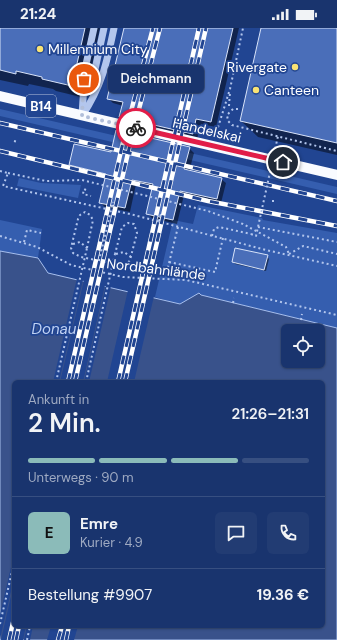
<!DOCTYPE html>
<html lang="de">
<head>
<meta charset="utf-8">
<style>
	:root { --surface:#19346e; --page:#223c73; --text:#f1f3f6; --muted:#9faac2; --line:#374f81; --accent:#8bbbb9 }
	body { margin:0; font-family:"DM Sans",sans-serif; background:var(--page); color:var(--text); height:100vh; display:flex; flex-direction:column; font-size:15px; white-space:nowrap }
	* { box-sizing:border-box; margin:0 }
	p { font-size:13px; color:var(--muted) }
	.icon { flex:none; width:22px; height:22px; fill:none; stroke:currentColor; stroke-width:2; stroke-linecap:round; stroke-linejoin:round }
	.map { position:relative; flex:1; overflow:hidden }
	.sheet { position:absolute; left:12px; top:352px; width:313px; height:248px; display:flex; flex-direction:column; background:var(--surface); border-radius:6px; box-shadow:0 1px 3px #0004,0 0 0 1px var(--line) }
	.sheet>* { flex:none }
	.tools { position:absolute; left:281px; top:296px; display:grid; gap:8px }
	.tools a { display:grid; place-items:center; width:44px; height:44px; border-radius:6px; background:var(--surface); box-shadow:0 1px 3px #0004,0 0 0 1px var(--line); font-size:20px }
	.pin { position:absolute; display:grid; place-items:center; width:34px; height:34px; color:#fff; margin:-17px; border:2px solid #fff; border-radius:50%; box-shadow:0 1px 4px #0007 }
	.courier { position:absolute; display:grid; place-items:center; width:40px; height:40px; margin:-20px; border:3px solid #e11d48; border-radius:50%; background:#fff; color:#222; box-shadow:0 1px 5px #0007 }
	.bubble { position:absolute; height:28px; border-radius:6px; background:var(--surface); box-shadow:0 1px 3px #0004,0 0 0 1px var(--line); font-size:13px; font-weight:600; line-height:28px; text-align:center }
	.overview em { font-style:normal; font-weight:600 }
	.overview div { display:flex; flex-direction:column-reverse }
	.overview { display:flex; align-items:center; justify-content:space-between; height:68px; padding:0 16px }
	h1 { font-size:26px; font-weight:600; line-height:30px }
	.bar { display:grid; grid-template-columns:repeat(4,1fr); gap:6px 4px; align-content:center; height:48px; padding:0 16px }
	.bar i { height:5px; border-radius:3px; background:var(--line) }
	.bar .selected { background:var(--accent) }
	.bar p { grid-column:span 4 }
	.line { display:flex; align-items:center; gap:10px; padding:0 16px; border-top:1px solid var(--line) }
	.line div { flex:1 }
	.round { display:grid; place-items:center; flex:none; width:42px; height:42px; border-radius:6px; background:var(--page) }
	.status { display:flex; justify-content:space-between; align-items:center; height:28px; padding:0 20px; background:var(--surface); direction:ltr }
	.status svg { height:11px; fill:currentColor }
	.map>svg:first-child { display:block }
	.green { fill:#355eaf }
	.water { fill:#39528b; stroke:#a7bfee; fill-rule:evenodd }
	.pier { fill:#214592 }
	.shadow { fill:#0007 }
	.building { fill:#4a6eb9; stroke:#d8e3f9 }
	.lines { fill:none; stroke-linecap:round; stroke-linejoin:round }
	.path { stroke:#b3c6ed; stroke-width:2; stroke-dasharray:2 3; stroke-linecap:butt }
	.minor { stroke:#b3c6ed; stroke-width:7 }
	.major { stroke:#f9fbff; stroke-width:10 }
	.rail-casing { stroke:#fff; stroke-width:4.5 }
	.rail { stroke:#214592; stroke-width:3; stroke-dasharray:9; stroke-linecap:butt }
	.path-bridge { stroke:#b3c6ed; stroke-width:2; stroke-dasharray:2 3; stroke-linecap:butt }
	.done { stroke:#b1bed9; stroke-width:4; stroke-dasharray:0 7.2 }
	.route { stroke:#e11d48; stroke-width:5 }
	.poi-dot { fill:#f9e374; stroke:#214592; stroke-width:1.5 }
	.labels { text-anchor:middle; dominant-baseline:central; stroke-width:3.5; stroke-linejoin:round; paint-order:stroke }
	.shield { fill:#214592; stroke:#bcc7de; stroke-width:1 }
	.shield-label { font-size:13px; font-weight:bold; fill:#fff }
	.poi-label { font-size:14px; fill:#fff; stroke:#214592; text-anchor:start }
	.street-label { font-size:14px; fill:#fff; stroke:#214592 }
	.water-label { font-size:15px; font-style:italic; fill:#bfd1f4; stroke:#214592 }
</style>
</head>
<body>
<div class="status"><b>21:24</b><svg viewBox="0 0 49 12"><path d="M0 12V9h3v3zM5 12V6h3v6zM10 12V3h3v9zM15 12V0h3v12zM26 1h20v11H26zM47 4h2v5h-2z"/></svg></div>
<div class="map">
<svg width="337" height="612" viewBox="0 0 337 612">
	<rect width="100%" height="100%" fill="#214592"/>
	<g class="green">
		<path d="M0,81L337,159V166L0,88Z"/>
		<path d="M19,150L41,155L81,157L78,170L17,158Z"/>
		<path d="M198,177L262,190L263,192L337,205V300L201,267L199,266L181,277L155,269L173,192L193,196Z"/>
		<path d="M0,192L42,201L38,230L0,223Z"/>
	</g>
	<path class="water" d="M0,223L38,230L48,245L180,276L199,265L201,267L337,300V612H0ZM288,303H318V333H288ZM14,354H323V598H14Z"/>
	<g class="pier">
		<path d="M77,250L83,252L59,354H53Z"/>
		<path d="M84,252L105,257L83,354H60Z"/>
		<path d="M106,257L111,258L89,354H84Z"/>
		<path d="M128,262L154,268L134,354H107Z"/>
		<path d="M14,526V550L0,611V587Z"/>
		<path d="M14,555V598H26L23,612H1Z"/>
		<path d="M27,598H33L30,612H24Z"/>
		<path d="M51,598H78L74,612H47Z"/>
	</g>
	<g class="shadow">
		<path d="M0,0H100L85,70L56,63L53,61L29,56L28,58L0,52Z"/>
		<path d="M125,0H239L216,99L201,96L197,111L125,94L120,89L123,78L113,75L108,70Z"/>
		<path d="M262,0H337V127L258,109L241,93Z"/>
		<path d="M189,120L194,125L189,144L221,151L226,155L221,175L184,167L177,196L152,190L147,185L153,160L136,156L130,184L105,179L100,174L106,149L74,141L70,137L112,126Z"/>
		<path d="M267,228L269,231L266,243L235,236L233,233Z"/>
	</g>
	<g class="building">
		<path d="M0,0H85L72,58L42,51V49L16,43V46L0,42Z"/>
		<path d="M124,0H233L211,94L196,91L193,106L119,89L123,74L107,71Z"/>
		<path d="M261,0H337V115L240,93Z"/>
		<path d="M116,102L190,119L184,141L222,150L217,171L180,163L173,192L146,186L153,156L132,152L125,180L99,175L106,146L69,137L74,116L111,124Z"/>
		<path d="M235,220L268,227L264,242L232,234Z"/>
	</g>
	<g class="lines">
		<g class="path">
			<path d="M229,78L230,64"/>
			<path d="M238,81H233L227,87L228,93L232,97L337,123"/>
			<path d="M215,109L230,61L243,0"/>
			<path d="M14,113L18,114"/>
			<path d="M0,143L8,145L3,158L134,187L266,222L337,238"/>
			<path d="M8,145L46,153L82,152L208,183L243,196L286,219L289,226"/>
			<path d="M86,162L84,161L83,166L91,168"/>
			<path d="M272,173H275"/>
			<path d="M159,193L161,186"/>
			<path d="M178,199L168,239L187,244L186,252"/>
			<path d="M258,199L337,214"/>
			<path d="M0,208L37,219L71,237L123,249L186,252L337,287"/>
			<path d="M212,208L214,201L219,199L251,206"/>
			<path d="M24,214L27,202L41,205"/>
			<path d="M73,216L80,214L87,220"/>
			<path d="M87,220L93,192L90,187L85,184L80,187L78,191L71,220L73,225L81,229L126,238L130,232L137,205L134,196L128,195L122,199L115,226"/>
			<path d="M116,226L124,224L131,229"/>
			<path d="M289,226L303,218L337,226"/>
			<path d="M99,233L113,174"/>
			<path d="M169,234L215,244L223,210"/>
			<path d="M233,275L234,270"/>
			<path d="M301,292L302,286"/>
			<path d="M0,596L14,535"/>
			<path d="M27,612L30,598"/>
		</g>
		<g class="minor">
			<path d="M94,65V46L104,0"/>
			<path d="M82,87L85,41L94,0"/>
			<path d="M82,88C102,58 107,34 114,0"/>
		</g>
		<path class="major" d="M0,68L337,147"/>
		<defs>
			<g id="rail">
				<path d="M0,95L337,173"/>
				<path d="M0,123L208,173L337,198"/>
				<path d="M68,354L124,110L153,0"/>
				<path d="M75,354L131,112L160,0"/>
				<path d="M118,354L199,0"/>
				<path d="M125,354L206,0"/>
				<path d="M9,612L14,590"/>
				<path d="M16,612L19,598"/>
				<path d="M58,612L62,598"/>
				<path d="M66,612L69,598"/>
			</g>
		</defs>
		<use href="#rail" class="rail-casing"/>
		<use href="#rail" class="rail"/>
		<g class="path-bridge">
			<path d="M251,206L256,208L278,108"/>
			<path d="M56,354L87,220"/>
			<path d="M86,354L115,226"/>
		</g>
	</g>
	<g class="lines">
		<path class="done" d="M84,51L82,88L136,100"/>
		<path class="route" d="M136,100L283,134"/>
	</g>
	<g class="poi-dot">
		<circle cx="40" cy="21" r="4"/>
		<circle cx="295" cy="39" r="4"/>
		<circle cx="256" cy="62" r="4"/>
	</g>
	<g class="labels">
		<rect class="shield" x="26" y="67" width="30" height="22" rx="3"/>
		<g class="shield-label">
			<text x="41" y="78">B14</text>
		</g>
		<g class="poi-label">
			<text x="48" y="21">Millennium City</text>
			<text x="287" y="39" text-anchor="end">Rivergate</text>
			<text x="264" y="62">Canteen</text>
		</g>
		<g class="street-label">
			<text transform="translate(207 102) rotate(13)">Handelskai</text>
			<text transform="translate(156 241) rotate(7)">Nordbahnlände</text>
		</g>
		<g class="water-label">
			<text x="54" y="301">Donau</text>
		</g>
	</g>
</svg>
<div class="tools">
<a><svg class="icon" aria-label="locate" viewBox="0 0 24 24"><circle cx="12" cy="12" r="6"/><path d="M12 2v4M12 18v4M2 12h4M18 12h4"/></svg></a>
</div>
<div class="pin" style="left:84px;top:51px;background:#ea580c"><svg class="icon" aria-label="bag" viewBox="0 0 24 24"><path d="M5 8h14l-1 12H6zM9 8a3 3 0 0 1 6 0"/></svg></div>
<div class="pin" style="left:283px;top:134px;background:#1f2937"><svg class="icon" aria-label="home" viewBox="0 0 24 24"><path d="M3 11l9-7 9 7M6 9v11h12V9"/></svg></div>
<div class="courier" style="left:136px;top:100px"><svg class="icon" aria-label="bike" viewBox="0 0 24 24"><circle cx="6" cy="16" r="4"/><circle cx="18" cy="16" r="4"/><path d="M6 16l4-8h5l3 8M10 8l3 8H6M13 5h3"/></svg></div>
<div class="bubble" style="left:108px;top:37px;width:96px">Deichmann</div>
<section class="sheet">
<div class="overview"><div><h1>2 Min.</h1><p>Ankunft in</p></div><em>21:26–21:31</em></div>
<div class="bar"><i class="selected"></i><i class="selected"></i><i class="selected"></i><i></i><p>Unterwegs · 90 m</p></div>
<div class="line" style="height:72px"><b class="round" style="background:var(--accent);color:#111">E</b><div><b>Emre</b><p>Kurier · 4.9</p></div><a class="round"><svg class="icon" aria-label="chat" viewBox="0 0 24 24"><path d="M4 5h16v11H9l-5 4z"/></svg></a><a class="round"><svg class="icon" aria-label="phone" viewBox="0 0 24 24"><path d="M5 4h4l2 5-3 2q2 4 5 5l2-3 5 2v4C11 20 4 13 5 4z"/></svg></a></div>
<div class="line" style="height:52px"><div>Bestellung #9907</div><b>19.36 €</b></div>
</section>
</div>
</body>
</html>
